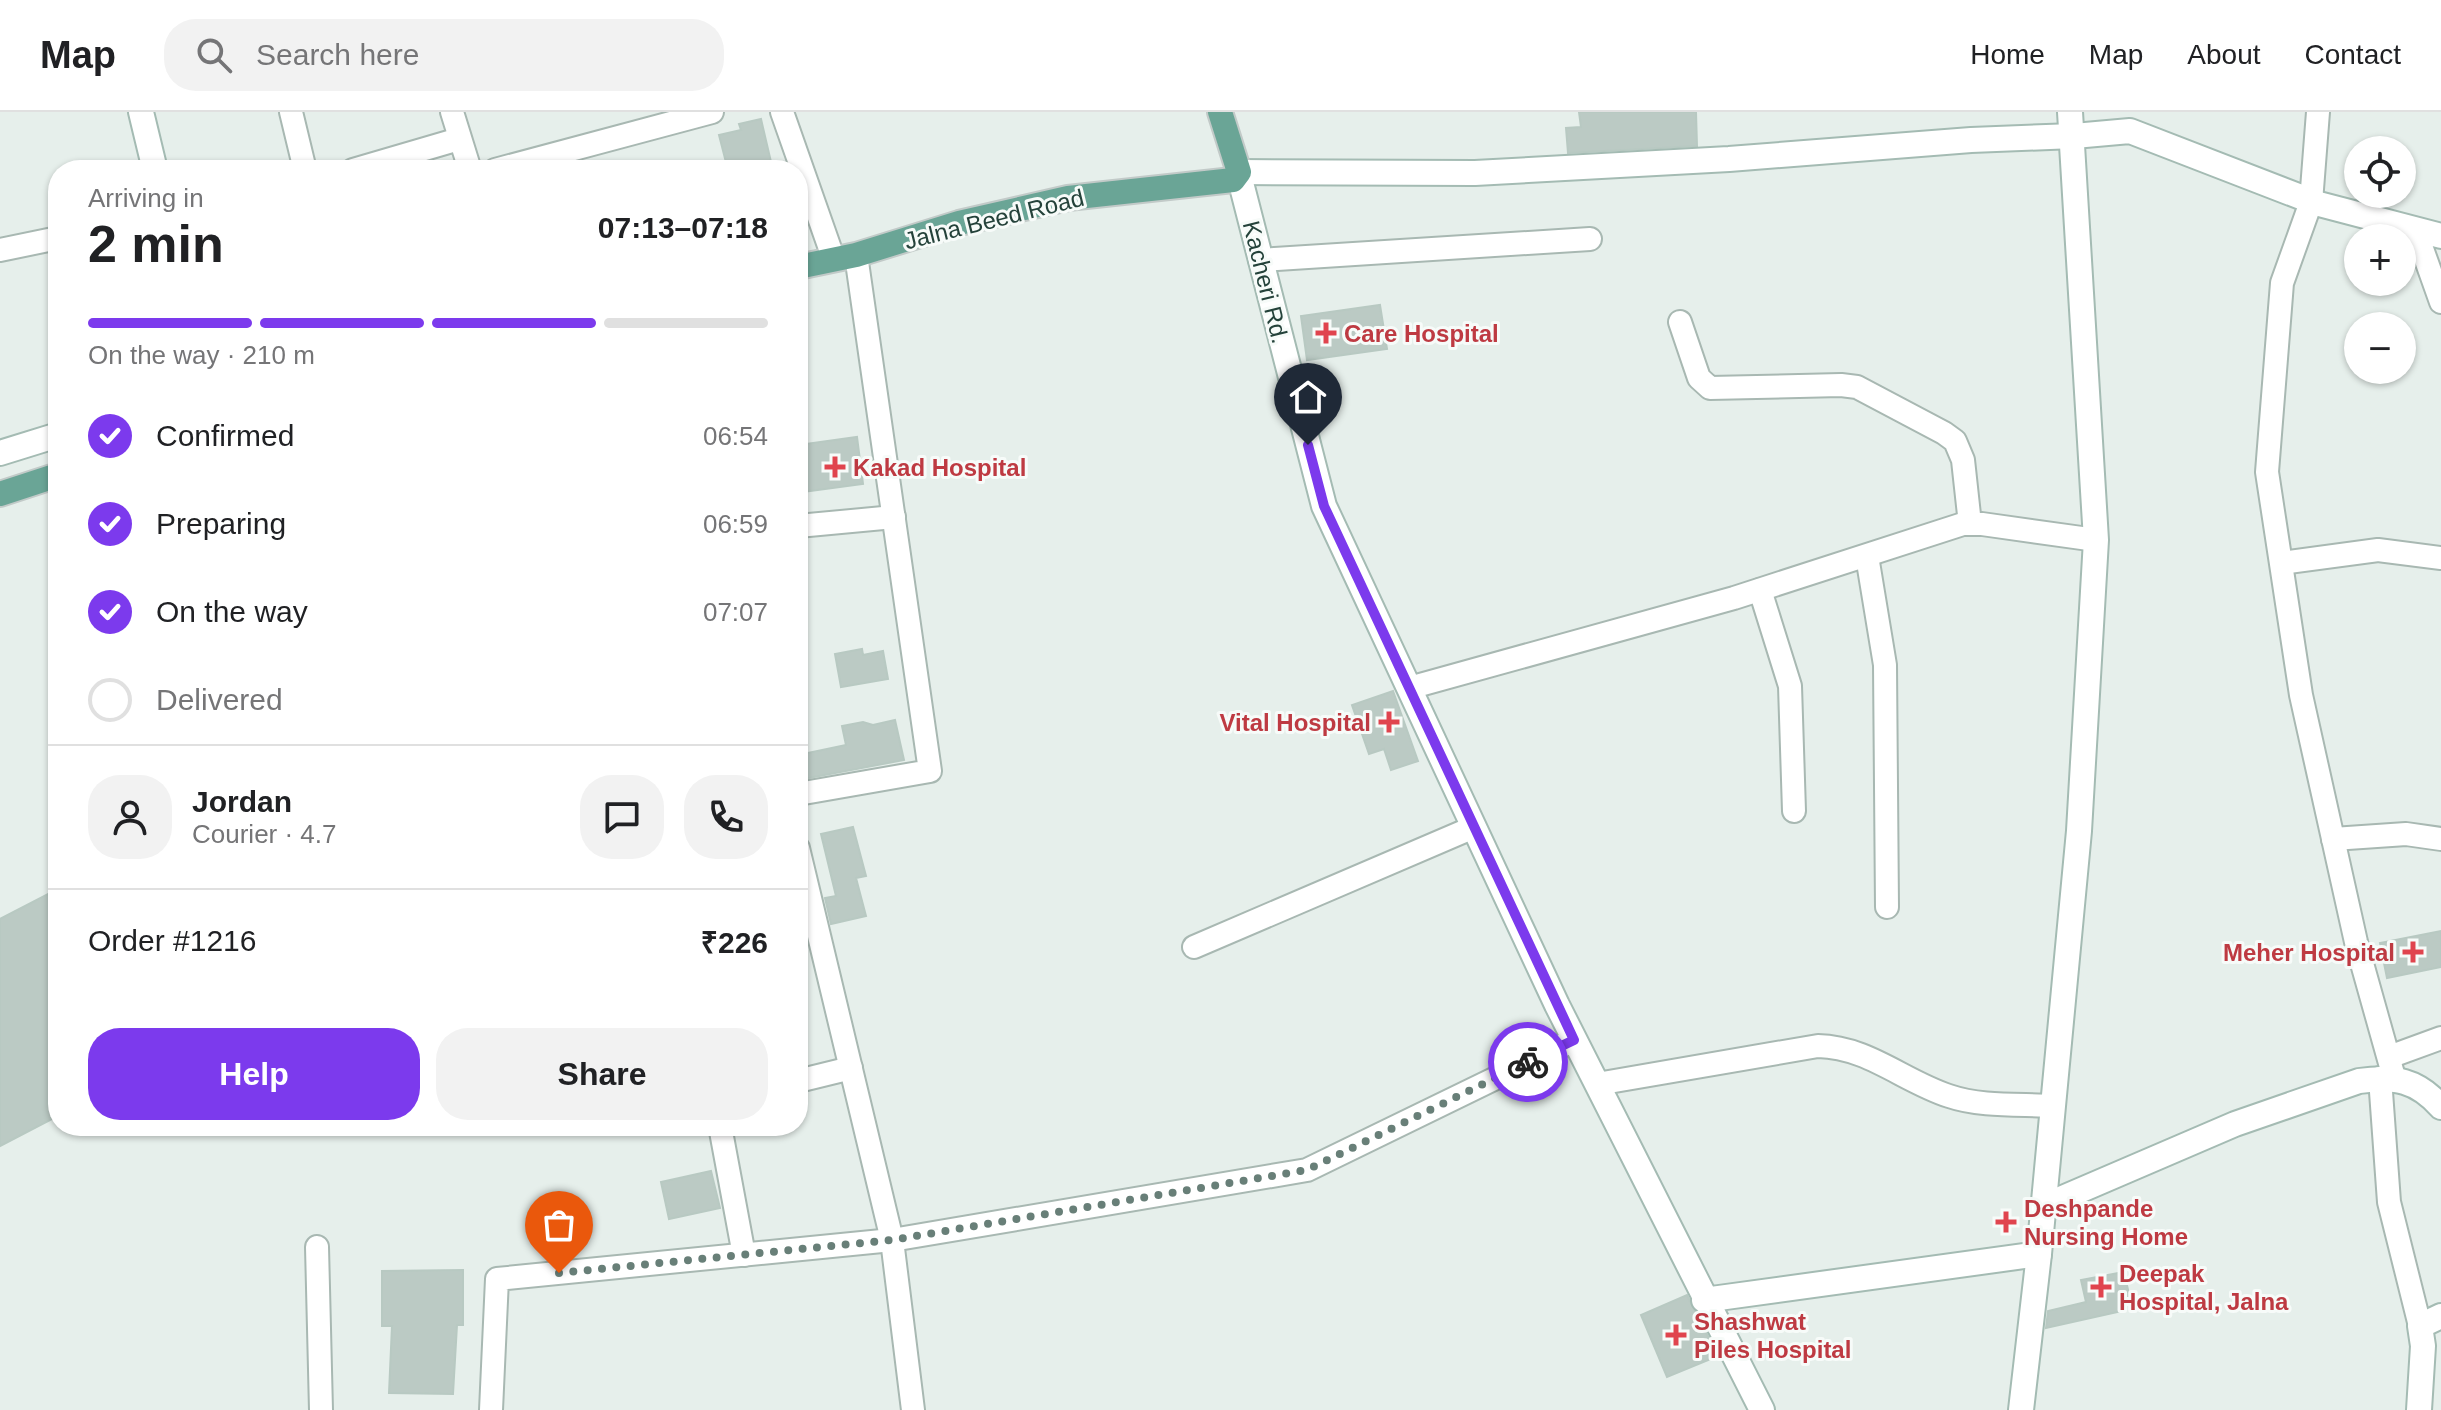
<!DOCTYPE html>
<html lang="en">
<head>
<meta charset="utf-8">
<style>
	:root { --surface:#fff; --page:#f2f2f2; --text:#202124; --muted:#757577; --line:#e0e0e0; --accent:#7c3aed }
	body { margin:0; font-family:Arial,sans-serif; background:var(--page); color:var(--text); height:100vh; display:flex; flex-direction:column; font-size:30px; white-space:nowrap }
	* { box-sizing:border-box; margin:0 }
	p { font-size:26px; color:var(--muted) }
	.icon { flex:none; width:44px; height:44px; fill:none; stroke:currentColor; stroke-width:2; stroke-linecap:round; stroke-linejoin:round }
	.map { position:relative; flex:1; overflow:hidden }
	.side { position:absolute; left:48px; top:48px; width:760px; height:976px; display:flex; flex-direction:column; background:var(--surface); border-radius:32px; box-shadow:0 2px 6px #0004 }
	.side>* { flex:none }
	.fabs { position:absolute; left:2344px; top:24px; display:grid; gap:16px }
	.fabs a { display:grid; place-items:center; width:72px; height:72px; border-radius:50%; background:var(--surface); box-shadow:0 2px 6px #0004; font-size:40px }
	.pin { position:absolute; display:grid; place-items:center; width:68px; height:68px; color:#fff; margin:-82px -34px; border-radius:50% 50% 50% 0; rotate:-45deg; box-shadow:0 0 8px #0007 }
	.pin .icon { rotate:45deg }
	.courier { position:absolute; display:grid; place-items:center; width:80px; height:80px; margin:-40px; border:6px solid #7c3aed; border-radius:50%; background:#fff; color:#222; box-shadow:0 2px 10px #0007 }
	.summary em { font-style:normal; font-weight:800 }
	.summary div { display:flex; flex-direction:column-reverse }
	.summary { display:flex; align-items:center; justify-content:space-between; height:136px; padding:0 40px }
	h1 { font-size:52px; font-weight:800; line-height:60px }
	.bar { display:grid; grid-template-columns:repeat(4,1fr); gap:12px 8px; align-content:center; height:96px; padding:0 40px }
	.bar i { height:10px; border-radius:6px; background:var(--line) }
	.bar .current { background:var(--accent) }
	.bar p { grid-column:span 4 }
	.line { display:flex; align-items:center; gap:20px; padding:0 40px; border-top:2px solid var(--line) }
	.line div { flex:1 }
	.round { display:grid; place-items:center; flex:none; width:84px; height:84px; border-radius:32px; background:var(--page) }
	ol { padding:0 40px; list-style:none }
	li { display:flex; align-items:center; gap:24px; height:88px }
	li p { margin-inline-start:auto }
	li .icon { padding:8px; border-radius:50%; background:var(--accent); color:#fff; stroke-width:4 }
	li:last-child { color:var(--muted) }
	li i { width:44px; height:44px; border:4px solid var(--line); border-radius:50% }
	.cta { display:flex; gap:16px; margin-top:auto; padding:16px 40px }
	.cta a { flex:1; height:92px; border-radius:32px; background:var(--accent); color:#fff; font-size:32px; font-weight:800; line-height:92px; text-align:center }
	.cta a+a { background:var(--page); color:var(--text) }
	header { display:flex; align-items:center; gap:48px; box-sizing:border-box; height:112px; padding:0 40px; background:var(--surface); border-bottom:2px solid var(--line) }
	header strong { font-size:38px }
	nav { display:flex; gap:44px; margin-inline-start:auto; font-size:28px }
	.search { width:560px; height:72px; background:var(--page); display:flex; align-items:center; gap:20px; box-sizing:border-box; padding:0 28px; border-radius:32px; color:var(--muted); font-size:30px }
	.map>svg:first-child { display:block }
	.building { fill:#bbcac4; stroke:#b8c9c2; stroke-width:2 }
	.lines { fill:none; stroke-linecap:round; stroke-linejoin:round }
	.street-casing { stroke:#a8b8b2; stroke-width:26 }
	.secondary-casing { stroke:#a4bbb3; stroke-width:28 }
	.primary-casing { stroke:#c2cac8; stroke-width:28 }
	.street { stroke:#fff; stroke-width:22 }
	.secondary { stroke:#fff; stroke-width:24 }
	.primary { stroke:#6aa596; stroke-width:24 }
	.done { stroke:#687f78; stroke-width:8; stroke-dasharray:0 14.4 }
	.route { stroke:#7c3aed; stroke-width:10 }
	.health-dot { fill:#e0444e; stroke:#f7fbf9; stroke-width:3 }
	.labels { text-anchor:middle; dominant-baseline:central; stroke-width:6; stroke-linejoin:round; paint-order:stroke }
	.street-label { font-size:24px; fill:#24423a; stroke:#f7fbf9 }
	.health-label { font-size:24px; font-weight:bold; fill:#be3a42; stroke:#f7fbf9; text-anchor:start }
</style>
</head>
<body>
<header>
<strong>Map</strong>
<div class="search"><svg class="icon" aria-label="search" viewBox="0 0 24 24"><circle cx="10" cy="10" r="6"/><path d="M15 15l6 6"/></svg>Search here</div>
<nav><a>Home</a><a>Map</a><a>About</a><a>Contact</a></nav>
</header>
<div class="map">
<svg width="2441" height="1298" viewBox="0 0 2441 1298">
	<rect width="100%" height="100%" fill="#e6efeb"/>
	<g class="building">
		<path d="M1579,0H1696L1697,34L1568,41L1566,16L1581,15Z"/>
		<path d="M761,7L771,50L728,58L719,23L741,18L739,12Z"/>
		<path d="M1380,193L1387,237L1307,248L1301,204Z"/>
		<path d="M857,325L863,372L802,380L798,333Z"/>
		<path d="M862,537L863,543L883,539L888,567L841,575L835,542Z"/>
		<path d="M1393,579L1418,649L1391,658L1384,637L1369,642L1352,593Z"/>
		<path d="M895,608L904,648L798,668V643L846,633L842,614L863,610L873,613Z"/>
		<path d="M853,715L866,764L856,766L866,804L831,812L825,786L836,784L821,722Z"/>
		<path d="M58,777V1004L0,1034V807Z"/>
		<path d="M2441,819V855L2387,866L2380,831Z"/>
		<path d="M711,1059L720,1096L669,1107L661,1070Z"/>
		<path d="M463,1158V1213H457L453,1282L389,1281L392,1214H382V1159Z"/>
		<path d="M2124,1160L2131,1191L2121,1193L2122,1199L2046,1216L2048,1199L2086,1190L2081,1168Z"/>
		<path d="M1687,1183L1718,1244L1667,1265L1641,1203Z"/>
	</g>
	<g class="lines">
		<defs>
			<g id="street">
				<path d="M291,0L305,58"/>
				<path d="M452,0L470,58"/>
				<path d="M782,0L834,148"/>
				<path d="M2318,0L2311,90L2282,171L2267,360L2301,583L2356,830L2395,969"/>
				<path d="M353,58L459,27"/>
				<path d="M495,58L712,0"/>
				<path d="M2415,117L2441,190"/>
				<path d="M0,138L58,126"/>
				<path d="M1260,148L1590,127"/>
				<path d="M1680,210L1699,266L1710,276L1841,273L1857,275L1944,321L1955,329L1963,348L1970,412"/>
				<path d="M798,414L894,405"/>
				<path d="M1867,444L1885,553L1887,795"/>
				<path d="M2282,451L2378,438L2441,446"/>
				<path d="M1760,478L1790,574L1794,699"/>
				<path d="M1409,576L1734,486L1963,412H1982L2096,428"/>
				<path d="M798,682L930,659L856,143"/>
				<path d="M2333,727L2406,722L2441,727"/>
				<path d="M798,736L892,1128L913,1298"/>
				<path d="M1194,835L1474,715"/>
				<path d="M2389,945L2441,926"/>
				<path d="M2380,966L2389,1090L2420,1214"/>
				<path d="M798,969L851,956"/>
				<path d="M1597,972L1818,934C1868,935 1903,969 1949,984C1981,995 2020,992 2053,994"/>
				<path d="M720,1014L744,1143"/>
				<path d="M317,1135L321,1298"/>
				<path d="M491,1298L497,1167L892,1128L1307,1058L1574,928"/>
			</g>
			<g id="secondary">
				<path d="M141,0L155,58"/>
				<path d="M1239,60L1475,61L1729,47L1971,28L2074,24L2130,19L2319,92L2441,124"/>
				<path d="M1239,63L1324,394L1557,893L1762,1298"/>
				<path d="M0,341L58,323"/>
				<path d="M2044,1094L2235,1012L2359,969C2395,964 2417,968 2441,995"/>
				<path d="M1704,1188L2039,1142"/>
				<path d="M2021,1298L2039,1142L2079,719L2096,428L2070,0"/>
				<path d="M2419,1298L2423,1234L2420,1214L2441,1204"/>
			</g>
			<g id="primary">
				<path d="M798,155L856,143L959,111L1068,86L1233,68L1239,60L1220,0"/>
				<path d="M0,382L58,363"/>
			</g>
		</defs>
		<use href="#street" class="street-casing"/>
		<use href="#secondary" class="secondary-casing"/>
		<use href="#primary" class="primary-casing"/>
		<use href="#street" class="street"/>
		<use href="#secondary" class="secondary"/>
		<use href="#primary" class="primary"/>
	</g>
	<g class="lines">
		<path class="done" d="M559,1161L892,1128L1307,1058L1528,950"/>
		<path class="route" d="M1308,333L1324,394L1574,928L1528,950"/>
	</g>
	<g class="health-dot">
		<path d="M1322 209h8v8h8v8h-8v8h-8v-8h-8v-8h8z"/>
		<path d="M831 343h8v8h8v8h-8v8h-8v-8h-8v-8h8z"/>
		<path d="M1385 598h8v8h8v8h-8v8h-8v-8h-8v-8h8z"/>
		<path d="M2409 828h8v8h8v8h-8v8h-8v-8h-8v-8h8z"/>
		<path d="M2002 1098h8v8h8v8h-8v8h-8v-8h-8v-8h8z"/>
		<path d="M2097 1163h8v8h8v8h-8v8h-8v-8h-8v-8h8z"/>
		<path d="M1672 1211h8v8h8v8h-8v8h-8v-8h-8v-8h8z"/>
	</g>
	<g class="labels">
		<g class="street-label">
			<text transform="translate(994 107) rotate(-14)">Jalna Beed Road</text>
			<text transform="translate(1266 170) rotate(76)">Kacheri Rd.</text>
		</g>
		<g class="health-label">
			<text x="1344" y="221">Care Hospital</text>
			<text x="853" y="355">Kakad Hospital</text>
			<text x="1371" y="610" text-anchor="end">Vital Hospital</text>
			<text x="2395" y="840" text-anchor="end">Meher Hospital</text>
			<text x="2024" y="1096">Deshpande<tspan x="2024" dy="28">Nursing Home</tspan></text>
			<text x="2119" y="1161">Deepak<tspan x="2119" dy="28">Hospital, Jalna</tspan></text>
			<text x="1694" y="1209">Shashwat<tspan x="1694" dy="28">Piles Hospital</tspan></text>
		</g>
	</g>
</svg>
<div class="fabs">
<a><svg class="icon" aria-label="locate" viewBox="0 0 24 24"><circle cx="12" cy="12" r="6"/><path d="M12 2v4M12 18v4M2 12h4M18 12h4"/></svg></a>
<a>+</a>
<a>−</a>
</div>
<div class="pin" style="left:559px;top:1161px;background:#ea580c"><svg class="icon" aria-label="bag" viewBox="0 0 24 24"><path d="M5 8h14l-1 12H6zM9 8a3 3 0 0 1 6 0"/></svg></div>
<div class="pin" style="left:1308px;top:333px;background:#1f2937"><svg class="icon" aria-label="home" viewBox="0 0 24 24"><path d="M3 11l9-7 9 7M6 9v11h12V9"/></svg></div>
<div class="courier" style="left:1528px;top:950px"><svg class="icon" aria-label="bike" viewBox="0 0 24 24"><circle cx="6" cy="16" r="4"/><circle cx="18" cy="16" r="4"/><path d="M6 16l4-8h5l3 8M10 8l3 8H6M13 5h3"/></svg></div>
<section class="side">
<div class="summary"><div><h1>2 min</h1><p>Arriving in</p></div><em>07:13–07:18</em></div>
<div class="bar"><i class="current"></i><i class="current"></i><i class="current"></i><i></i><p>On the way · 210 m</p></div>
<ol>
<li><svg class="icon" aria-label="check" viewBox="0 0 24 24"><path d="M5 12l5 5 9-10"/></svg>Confirmed<p>06:54</p></li>
<li><svg class="icon" aria-label="check" viewBox="0 0 24 24"><path d="M5 12l5 5 9-10"/></svg>Preparing<p>06:59</p></li>
<li><svg class="icon" aria-label="check" viewBox="0 0 24 24"><path d="M5 12l5 5 9-10"/></svg>On the way<p>07:07</p></li>
<li><i></i>Delivered</li>
</ol>
<div class="line" style="height:144px"><a class="round"><svg class="icon" aria-label="person" viewBox="0 0 24 24"><circle cx="12" cy="8" r="4"/><path d="M4 21q1-7 8-7t8 7"/></svg></a><div><b>Jordan</b><p>Courier · 4.7</p></div><a class="round"><svg class="icon" aria-label="chat" viewBox="0 0 24 24"><path d="M4 5h16v11H9l-5 4z"/></svg></a><a class="round"><svg class="icon" aria-label="phone" viewBox="0 0 24 24"><path d="M5 4h4l2 5-3 2q2 4 5 5l2-3 5 2v4C11 20 4 13 5 4z"/></svg></a></div>
<div class="line" style="height:104px"><div>Order #1216</div><b>₹226</b></div>
<div class="cta"><a>Help</a><a>Share</a></div>
</section>
</div>
</body>
</html>
